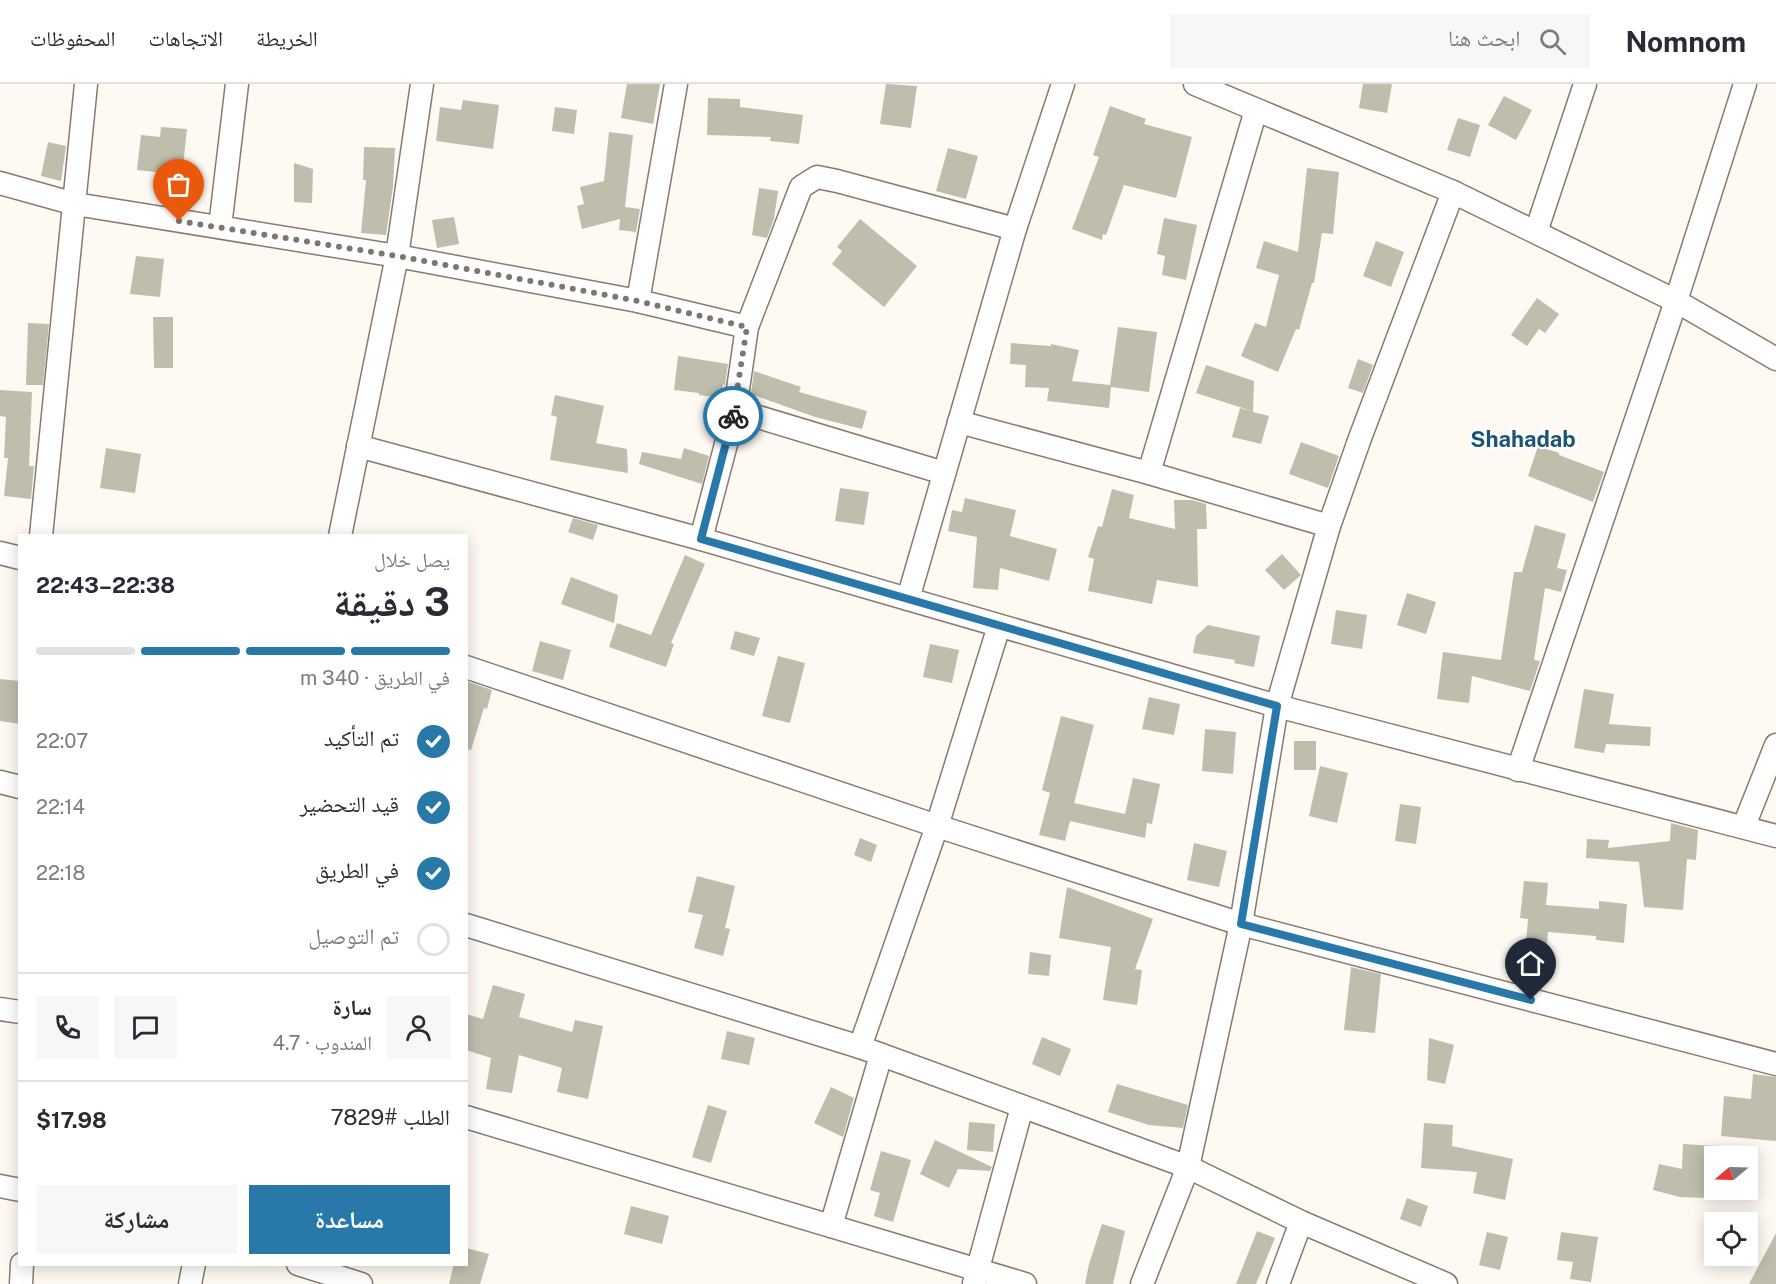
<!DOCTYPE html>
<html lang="ar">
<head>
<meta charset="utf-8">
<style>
	:root { --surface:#fff; --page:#f7f7f7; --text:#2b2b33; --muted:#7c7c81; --line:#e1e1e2; --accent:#2879aa }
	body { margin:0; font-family:"Public Sans","Noto Naskh Arabic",sans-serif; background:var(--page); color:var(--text); direction:rtl; height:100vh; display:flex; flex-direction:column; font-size:22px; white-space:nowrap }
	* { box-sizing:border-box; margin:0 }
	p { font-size:20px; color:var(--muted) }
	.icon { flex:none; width:33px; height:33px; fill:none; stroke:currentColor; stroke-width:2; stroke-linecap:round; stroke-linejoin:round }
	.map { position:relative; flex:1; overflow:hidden; direction:ltr }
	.side { position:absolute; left:18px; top:450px; width:450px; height:732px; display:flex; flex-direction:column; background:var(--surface); border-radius:0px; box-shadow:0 3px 15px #0003; direction:rtl }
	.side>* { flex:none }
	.needle { width:39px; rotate:251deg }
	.controls { position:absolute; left:1704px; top:1062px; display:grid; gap:12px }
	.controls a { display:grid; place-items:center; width:54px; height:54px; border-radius:0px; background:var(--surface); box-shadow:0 3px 15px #0003; font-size:30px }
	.pin { position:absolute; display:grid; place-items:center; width:51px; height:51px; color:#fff; margin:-62px -26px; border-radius:50% 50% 50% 0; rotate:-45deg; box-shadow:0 0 6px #0007 }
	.pin .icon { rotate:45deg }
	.courier { position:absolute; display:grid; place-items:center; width:60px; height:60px; margin:-30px; border:4px solid #2879aa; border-radius:50%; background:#fff; color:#222; box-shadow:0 2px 8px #0007 }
	.overview em { font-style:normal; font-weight:700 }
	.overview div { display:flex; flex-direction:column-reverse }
	.overview { display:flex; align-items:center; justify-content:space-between; height:102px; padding:0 18px }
	h1 { font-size:39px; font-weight:700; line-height:45px }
	.bar { display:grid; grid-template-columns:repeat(4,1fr); gap:9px 6px; align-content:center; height:72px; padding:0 18px }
	.bar i { height:8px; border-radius:4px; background:var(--line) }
	.bar .on { background:var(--accent) }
	.bar p { grid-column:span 4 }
	.line { display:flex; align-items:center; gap:15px; padding:0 18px; border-top:2px solid var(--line) }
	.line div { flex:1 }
	.round { display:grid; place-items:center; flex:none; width:63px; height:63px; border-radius:0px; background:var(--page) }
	ol { padding:0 18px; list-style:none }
	li { display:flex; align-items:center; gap:18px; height:66px }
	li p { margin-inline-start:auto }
	li .icon { padding:6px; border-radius:50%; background:var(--accent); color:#fff; stroke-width:4 }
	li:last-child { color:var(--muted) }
	li i { width:33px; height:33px; border:3px solid var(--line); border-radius:50% }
	.cta { display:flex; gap:12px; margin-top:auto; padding:12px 18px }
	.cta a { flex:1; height:69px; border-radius:0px; background:var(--accent); color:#fff; font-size:24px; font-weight:700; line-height:69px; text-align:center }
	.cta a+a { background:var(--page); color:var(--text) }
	header { display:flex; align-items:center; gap:36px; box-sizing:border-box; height:84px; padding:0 30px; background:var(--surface); border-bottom:2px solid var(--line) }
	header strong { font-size:28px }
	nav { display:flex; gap:33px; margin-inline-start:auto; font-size:21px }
	.search { width:420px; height:54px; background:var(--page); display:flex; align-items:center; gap:15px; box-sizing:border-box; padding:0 21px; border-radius:0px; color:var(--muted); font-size:22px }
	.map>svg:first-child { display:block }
	.building { fill:#bfbead }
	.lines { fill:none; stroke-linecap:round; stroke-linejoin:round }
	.minor-casing { stroke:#877b6e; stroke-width:25 }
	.minor { stroke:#fff; stroke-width:22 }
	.done { stroke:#7c7771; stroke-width:6; stroke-dasharray:0 10.8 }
	.route { stroke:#2879aa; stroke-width:8 }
	.labels { text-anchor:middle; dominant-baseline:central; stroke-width:4.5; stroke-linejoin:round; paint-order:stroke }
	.quarter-label { font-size:22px; font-weight:bold; fill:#1b5374; stroke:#fff }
</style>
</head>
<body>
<header>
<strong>Nomnom</strong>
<div class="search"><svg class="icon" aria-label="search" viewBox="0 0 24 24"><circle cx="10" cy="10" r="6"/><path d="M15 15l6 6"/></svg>ابحث هنا</div>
<nav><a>الخريطة</a><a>الاتجاهات</a><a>المحفوظات</a></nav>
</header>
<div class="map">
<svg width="1776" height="1200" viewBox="0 0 1776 1200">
	<rect width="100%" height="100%" fill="#fff9f4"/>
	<g class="building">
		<path d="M627,0H660L653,40L621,34Z"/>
		<path d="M886,0L917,2L911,44L880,40Z"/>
		<path d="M1363,0H1392L1387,29L1359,24Z"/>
		<path d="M1504,12L1532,26L1516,56L1488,41Z"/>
		<path d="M708,14L740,15V23L803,31L799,60L770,57L771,53L707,51Z"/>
		<path d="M463,16L499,21L493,65L436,57L440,23L461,26Z"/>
		<path d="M1110,22L1146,35L1144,40L1192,53L1176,114L1124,101L1106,151L1103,150L1102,156L1072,145L1099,73L1093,71Z"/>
		<path d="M555,23L577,26L574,50L552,47Z"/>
		<path d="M1458,34L1480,41L1470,73L1447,66Z"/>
		<path d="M161,43L187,45L182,91L137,86L141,51L160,53Z"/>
		<path d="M609,48L633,51L625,123L640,125L636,148L619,146L620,135L582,145L577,122L584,120L580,103L604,97Z"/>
		<path d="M48,58L66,62L61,97L41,92Z"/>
		<path d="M364,63L395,64L393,103L386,151L361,149L366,96H363Z"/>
		<path d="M948,64L978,72L966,115L936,107Z"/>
		<path d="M294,79L313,85L312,119L294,118Z"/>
		<path d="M1307,84L1339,88L1333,150L1322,149L1314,199H1312L1299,246L1296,245L1278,288L1241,272L1255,239L1266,243L1279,191L1256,184L1264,157L1298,168Z"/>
		<path d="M759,104L778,107L774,135L767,154L752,151Z"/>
		<path d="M454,133L459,160L437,164L432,136Z"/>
		<path d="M1164,134L1197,141L1186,196L1162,191L1165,172L1157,170Z"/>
		<path d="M860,135L917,182L884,223L832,180L842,167L837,163Z"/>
		<path d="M1376,157L1404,168L1391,203L1363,192Z"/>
		<path d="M136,172L164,175L160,213L130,210Z"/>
		<path d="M1537,214L1559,230L1545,249L1539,245L1527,262L1511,251Z"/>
		<path d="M153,233H173V284H154Z"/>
		<path d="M28,239L49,240L43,301H26Z"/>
		<path d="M1118,243L1157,248L1149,308L1111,303L1109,324L1047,317L1049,304L1025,303L1026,281L1010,280L1011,259L1051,262V260L1079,266L1072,297L1110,301Z"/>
		<path d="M678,272L728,280L725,301L723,300L721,314L699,311V309L674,306Z"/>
		<path d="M1358,275L1373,281L1363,309L1348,304Z"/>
		<path d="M1206,281L1254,297L1253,328L1269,332L1261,360L1232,353L1240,324L1252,327L1196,309Z"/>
		<path d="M754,287L801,303L799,308L867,327L862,345L815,333L751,310Z"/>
		<path d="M0,306L32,308L29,382H34L31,415L4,412L8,374H4L6,333L0,332Z"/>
		<path d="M555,311L604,322L596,359L627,365L628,389L550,376L557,333L551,331Z"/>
		<path d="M1301,358L1339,372L1328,404L1289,390Z"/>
		<path d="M1538,362L1559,369V371L1604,388L1593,418L1528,392Z"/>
		<path d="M106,364L141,370L135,409L100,404Z"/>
		<path d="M684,364L709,372L702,400L639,380L642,368L681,375Z"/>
		<path d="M840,404L869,408L864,441L835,437Z"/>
		<path d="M1112,405L1134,411L1129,434L1175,445L1174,416H1192L1206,420L1207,445H1197L1198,503L1157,496L1152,520L1088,507L1094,475L1088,473L1098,442L1102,443Z"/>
		<path d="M965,414L1016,426L1010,452L1057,465L1049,497L1000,484L998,506L973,504L977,453L948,447L952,426L962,428Z"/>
		<path d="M573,434L598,441L593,456L568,448Z"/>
		<path d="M1535,441L1566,450L1557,484L1567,486L1561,508L1545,504L1534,576L1540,577L1530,607L1472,592L1469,619L1437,615L1443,568L1501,576L1514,488H1522Z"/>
		<path d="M1282,470L1301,491L1284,506L1265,486Z"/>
		<path d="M685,471L705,480L671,559L674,560L666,583L609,563L617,539L651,551Z"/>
		<path d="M571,493L618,511L614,539L561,520Z"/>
		<path d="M1407,509L1436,518L1426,550L1397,541Z"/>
		<path d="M1336,526L1367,531L1362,565L1331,560Z"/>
		<path d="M1208,541L1260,552L1254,583L1234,579L1235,576L1193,569L1196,552Z"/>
		<path d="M735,547L760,554L754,572L730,565Z"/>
		<path d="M540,557L571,566L563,596L532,587Z"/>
		<path d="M930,560L959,566L952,599L923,593Z"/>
		<path d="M778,572L805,579L790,639L762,632Z"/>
		<path d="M0,595L20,597V640L0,637Z"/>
		<path d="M466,597L492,606L487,625L484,624L471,666L466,665Z"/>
		<path d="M1584,605L1614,610L1609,640L1651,643L1650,662L1606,660L1604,669L1574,664Z"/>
		<path d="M1149,613L1180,620L1174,651L1142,645Z"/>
		<path d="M1061,632L1094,641L1074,719L1125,730L1133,694L1160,700L1152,740L1147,739L1145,754L1070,737L1065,757L1039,751L1050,709L1042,706Z"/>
		<path d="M1205,645L1236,648L1233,690L1202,687Z"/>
		<rect x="1294" y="657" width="22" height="29"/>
		<path d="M1320,682L1348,689L1337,739L1309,732Z"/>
		<path d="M1400,720L1421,723L1416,760L1395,757Z"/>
		<path d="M1671,739L1698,746L1696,776L1687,775L1683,826L1644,823L1639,778L1586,774L1587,755L1609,756L1608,764L1670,757Z"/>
		<path d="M860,754L877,761L871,778L854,771Z"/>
		<path d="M1194,759L1227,767L1219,803L1187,796Z"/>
		<path d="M697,792L735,802L725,844L730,845L723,872L694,864L703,831L688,828Z"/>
		<path d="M1524,797L1548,799L1546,821L1599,825V817L1627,820L1624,859L1596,856V852L1548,848L1546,873L1525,872L1528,835L1520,834Z"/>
		<path d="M1067,803L1153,835L1135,885L1142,886L1137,921L1103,916L1111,863L1059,854Z"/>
		<path d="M1030,868L1051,871L1049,892L1028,890Z"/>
		<path d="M1351,883L1381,890L1375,949L1344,946Z"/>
		<path d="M493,901L525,910L519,933L572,948L575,936L603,942L588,1015L557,1008L562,984L519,971L512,1009L486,1005L491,974L466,966V930L483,935Z"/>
		<path d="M727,947L755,954L749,981L721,975Z"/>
		<path d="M1042,953L1071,965L1060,992L1032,980Z"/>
		<path d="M1429,954L1454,961L1445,1000L1427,996Z"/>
		<path d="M1753,990L1776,993V1057L1721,1052L1724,1012L1751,1015Z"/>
		<path d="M1117,1000L1188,1021L1183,1044L1149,1041L1108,1028Z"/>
		<path d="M831,1003L854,1014L843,1053L814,1039Z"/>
		<path d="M708,1021L727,1027L711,1079L692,1073Z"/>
		<path d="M969,1038L995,1040L993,1068L967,1066Z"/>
		<path d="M1424,1039L1453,1041L1452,1062L1513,1075L1505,1116L1473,1109L1477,1088L1421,1084Z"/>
		<path d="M935,1056L992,1083L990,1087L958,1085L949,1104L920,1090Z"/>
		<path d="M1683,1060L1736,1063L1735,1072H1714V1106H1734L1733,1115L1680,1113L1653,1106L1659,1080L1682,1085Z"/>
		<path d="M881,1067L911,1076L893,1138L874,1132L880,1109L870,1106Z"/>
		<path d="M1407,1114L1428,1122L1421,1143L1400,1135Z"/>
		<path d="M631,1122L669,1132L662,1160L624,1150Z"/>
		<path d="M1102,1140L1125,1147L1113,1200H1085L1089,1180Z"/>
		<path d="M1257,1147L1275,1154L1256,1200H1236Z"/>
		<path d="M1487,1148L1508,1153L1500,1186L1479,1181Z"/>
		<path d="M1561,1148L1598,1153L1591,1198L1570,1195L1573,1178L1557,1176Z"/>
		<path d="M1776,1149V1200H1749Z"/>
		<path d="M466,1164L489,1170L480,1200H449L454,1180H466Z"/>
	</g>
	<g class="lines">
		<defs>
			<g id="minor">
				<path d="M1195,0L1453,108L1676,217L1776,275"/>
				<path d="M0,99L75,120L397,172L638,217L747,243"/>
				<path d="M220,143L237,0"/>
				<path d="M1536,148L1585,0"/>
				<path d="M638,217L676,0"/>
				<path d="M735,326L944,389"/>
				<path d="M959,338L1149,389L1329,442"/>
				<path d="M358,362L701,455L1277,622L1776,752"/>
				<path d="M1149,389L1256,26"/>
				<path d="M41,452L86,0"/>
				<path d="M340,452L397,172L422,0"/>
				<path d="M701,455L735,326L747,243L801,103L817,93L837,97L1015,145"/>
				<path d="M0,469L20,474"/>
				<path d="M908,515L1015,145L1063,0"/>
				<path d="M466,583L937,742L1241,840L1776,980"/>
				<path d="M1518,686L1676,217L1745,0"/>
				<path d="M0,698L20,703"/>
				<path d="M1744,742L1776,661"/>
				<path d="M466,841L860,963L1188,1083L1301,1138L1446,1200"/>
				<path d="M0,925L20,928"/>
				<path d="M860,963L937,742L999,542"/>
				<path d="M466,1033L1025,1200"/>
				<path d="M0,1102L20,1106"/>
				<path d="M831,1142L881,971"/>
				<path d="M298,1180L361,1200"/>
				<path d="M974,1199L1022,1023"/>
				<path d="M21,1200L22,1180"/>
				<path d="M190,1200L194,1180"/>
				<path d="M1142,1200L1188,1083L1241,840L1277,622L1329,442L1360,354L1453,108"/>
				<path d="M1278,1200L1301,1138"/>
			</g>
		</defs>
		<use href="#minor" class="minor-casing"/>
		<use href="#minor" class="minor"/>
	</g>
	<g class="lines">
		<path class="done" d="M179,137L397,172L638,217L747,243L733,332"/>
		<path class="route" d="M733,332L701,455L1277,622L1241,840L1531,916"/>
	</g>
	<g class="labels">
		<g class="quarter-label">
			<text x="1523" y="355">Shahadab</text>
		</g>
	</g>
</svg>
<div class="controls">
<a><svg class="needle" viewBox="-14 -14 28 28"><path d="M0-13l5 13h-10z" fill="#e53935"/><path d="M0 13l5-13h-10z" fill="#7c7c81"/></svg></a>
<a><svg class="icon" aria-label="locate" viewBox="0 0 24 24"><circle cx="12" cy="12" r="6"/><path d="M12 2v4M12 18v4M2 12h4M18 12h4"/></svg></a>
</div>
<div class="pin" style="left:179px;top:137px;background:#ea580c"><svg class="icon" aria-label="bag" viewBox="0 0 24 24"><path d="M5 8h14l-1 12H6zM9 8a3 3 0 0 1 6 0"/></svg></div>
<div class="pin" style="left:1531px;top:916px;background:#1f2937"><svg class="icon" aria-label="home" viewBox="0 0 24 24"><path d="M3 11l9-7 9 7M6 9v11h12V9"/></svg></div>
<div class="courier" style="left:733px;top:332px"><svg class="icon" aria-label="bike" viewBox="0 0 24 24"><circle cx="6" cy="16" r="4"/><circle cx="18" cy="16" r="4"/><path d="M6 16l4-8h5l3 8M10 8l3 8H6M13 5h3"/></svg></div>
<section class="side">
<div class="overview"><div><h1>3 دقيقة</h1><p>يصل خلال</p></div><em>22:38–22:43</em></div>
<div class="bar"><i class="on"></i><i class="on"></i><i class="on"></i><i></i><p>في الطريق · 340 m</p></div>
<ol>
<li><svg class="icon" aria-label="check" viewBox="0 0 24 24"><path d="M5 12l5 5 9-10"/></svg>تم التأكيد<p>22:07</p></li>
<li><svg class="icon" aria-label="check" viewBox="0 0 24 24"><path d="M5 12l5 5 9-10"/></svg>قيد التحضير<p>22:14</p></li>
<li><svg class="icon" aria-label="check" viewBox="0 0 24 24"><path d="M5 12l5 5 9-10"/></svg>في الطريق<p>22:18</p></li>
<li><i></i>تم التوصيل</li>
</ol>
<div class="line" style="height:108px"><a class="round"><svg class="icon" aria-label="person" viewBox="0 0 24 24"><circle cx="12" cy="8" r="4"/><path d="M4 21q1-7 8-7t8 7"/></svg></a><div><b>سارة</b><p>المندوب · 4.7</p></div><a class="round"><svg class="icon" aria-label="chat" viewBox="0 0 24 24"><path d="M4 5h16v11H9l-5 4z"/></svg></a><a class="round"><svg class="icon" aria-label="phone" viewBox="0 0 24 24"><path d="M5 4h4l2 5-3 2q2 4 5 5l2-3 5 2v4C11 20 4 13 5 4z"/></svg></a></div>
<div class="line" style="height:78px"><div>الطلب #7829</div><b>$17.98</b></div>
<div class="cta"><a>مساعدة</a><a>مشاركة</a></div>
</section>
</div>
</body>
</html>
